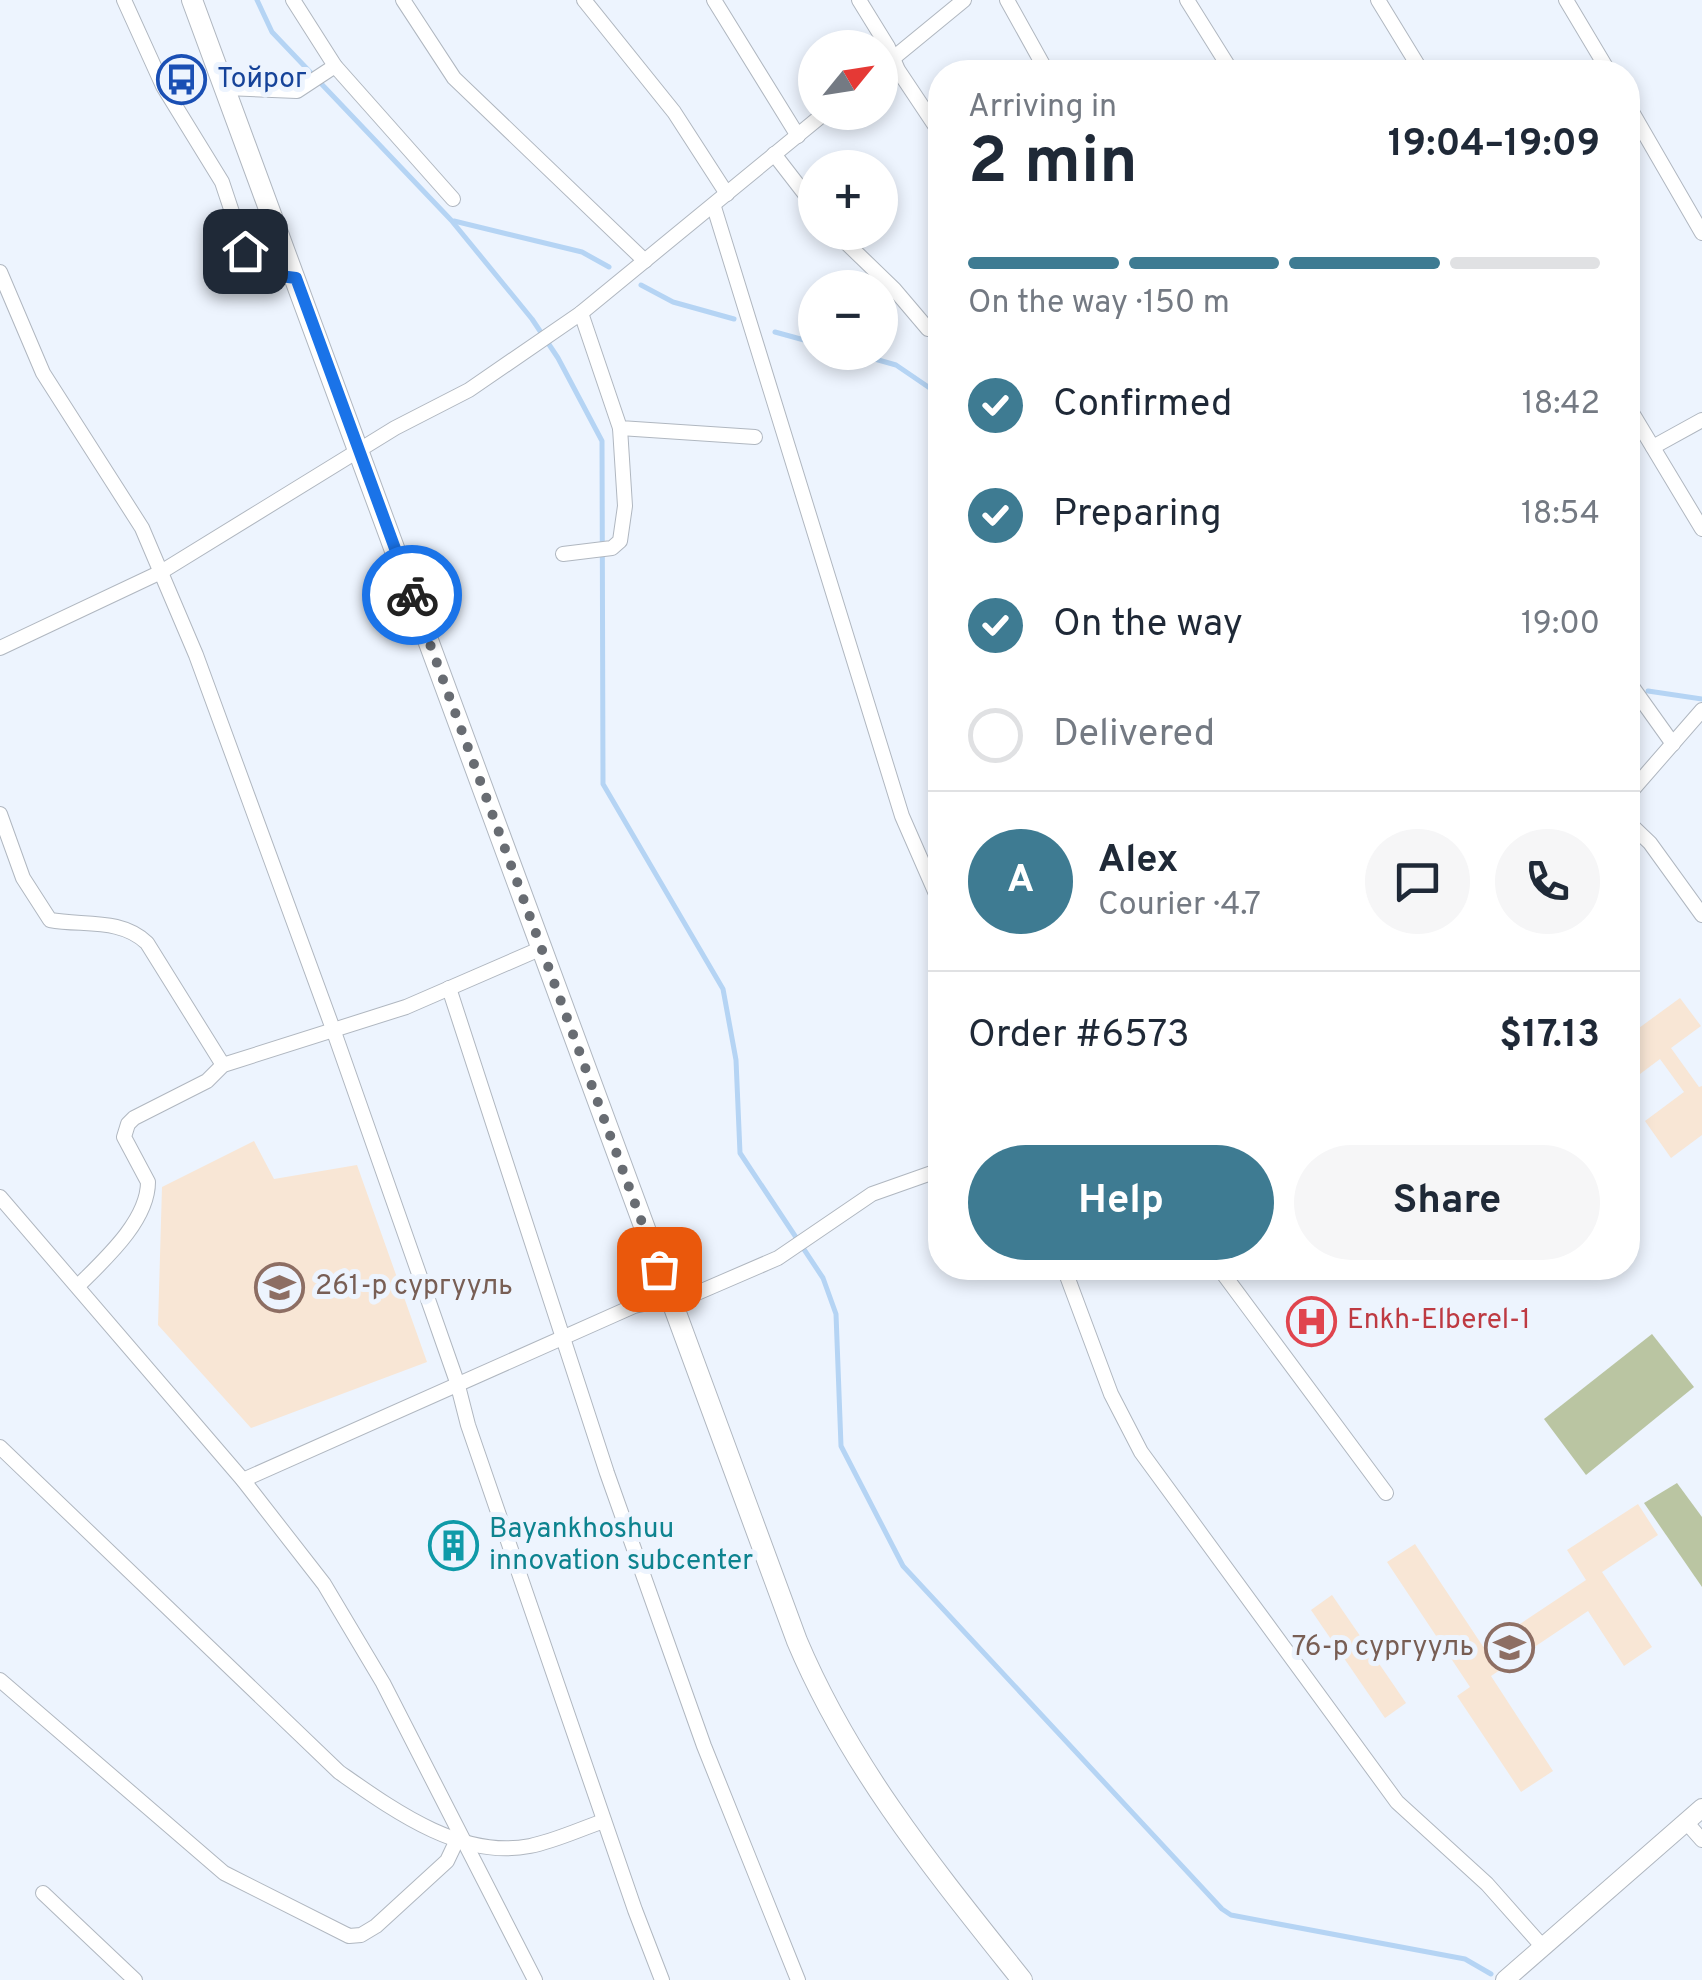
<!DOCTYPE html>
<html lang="en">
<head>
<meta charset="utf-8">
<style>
	:root { --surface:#fff; --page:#f6f6f7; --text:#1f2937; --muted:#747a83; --line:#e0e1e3; --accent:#3e7b92 }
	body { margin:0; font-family:Overpass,sans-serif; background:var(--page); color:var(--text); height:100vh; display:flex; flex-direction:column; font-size:38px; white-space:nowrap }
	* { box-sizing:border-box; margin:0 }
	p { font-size:32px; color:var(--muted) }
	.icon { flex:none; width:55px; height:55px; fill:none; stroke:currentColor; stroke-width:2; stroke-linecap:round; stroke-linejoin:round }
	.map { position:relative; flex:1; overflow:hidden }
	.sheet { position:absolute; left:928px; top:60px; width:712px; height:1220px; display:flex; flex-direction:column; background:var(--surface); border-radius:40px; box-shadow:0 5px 15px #0003 }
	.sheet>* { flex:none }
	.needle { width:65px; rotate:60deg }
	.buttons { position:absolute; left:798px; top:30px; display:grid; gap:20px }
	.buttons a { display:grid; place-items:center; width:100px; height:100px; border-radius:50%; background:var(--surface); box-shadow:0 5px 15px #0003; font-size:50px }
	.pin { position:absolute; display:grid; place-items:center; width:85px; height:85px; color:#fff; margin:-42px; border-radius:20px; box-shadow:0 5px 15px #0006 }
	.courier { position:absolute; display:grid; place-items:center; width:100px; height:100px; margin:-50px; border:8px solid #1a73e8; border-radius:50%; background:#fff; color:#222; box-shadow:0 2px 12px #0007 }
	.headline em { font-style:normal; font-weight:700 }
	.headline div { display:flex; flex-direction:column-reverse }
	.headline { display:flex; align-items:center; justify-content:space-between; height:170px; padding:0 40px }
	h1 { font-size:65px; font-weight:700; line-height:75px }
	.bar { display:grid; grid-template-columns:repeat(4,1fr); gap:15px 10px; align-content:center; height:120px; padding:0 40px }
	.bar i { height:12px; border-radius:8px; background:var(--line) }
	.bar .active { background:var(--accent) }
	.bar p { grid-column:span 4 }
	.line { display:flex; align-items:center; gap:25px; padding:0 40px; border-top:2px solid var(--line) }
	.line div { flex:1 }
	.round { display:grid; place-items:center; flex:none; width:105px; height:105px; border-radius:52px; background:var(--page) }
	ol { padding:0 40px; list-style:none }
	li { display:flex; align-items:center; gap:30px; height:110px }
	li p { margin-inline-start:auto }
	li .icon { padding:10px; border-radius:50%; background:var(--accent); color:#fff; stroke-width:4 }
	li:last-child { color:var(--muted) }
	li i { width:55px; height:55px; border:5px solid var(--line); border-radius:50% }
	.cta { display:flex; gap:20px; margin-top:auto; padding:20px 40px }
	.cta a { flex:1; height:115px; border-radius:60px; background:var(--accent); color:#fff; font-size:40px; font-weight:700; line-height:115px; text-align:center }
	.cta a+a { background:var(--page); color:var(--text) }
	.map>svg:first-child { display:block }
	.education { fill:#f8e6d5 }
	.green { fill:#bac5a2 }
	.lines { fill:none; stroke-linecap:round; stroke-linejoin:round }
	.stream { stroke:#b5d4f4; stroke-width:5 }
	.minor-casing { stroke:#b0b7c0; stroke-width:16 }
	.tertiary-casing { stroke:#b0b7c0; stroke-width:20 }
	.secondary-casing { stroke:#b0b7c0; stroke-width:22 }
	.minor { stroke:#fff; stroke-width:14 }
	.tertiary { stroke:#fff; stroke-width:18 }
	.secondary { stroke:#fff; stroke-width:20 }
	.done { stroke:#686c72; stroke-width:10; stroke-dasharray:0 18 }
	.route { stroke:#1a73e8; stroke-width:12 }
	.labels { text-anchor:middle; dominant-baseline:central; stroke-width:10; stroke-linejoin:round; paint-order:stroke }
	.transit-label { font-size:28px; fill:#164399; stroke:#edf4fe; text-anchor:start }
	.education-label { font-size:28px; fill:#785e54; stroke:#edf4fe; text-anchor:start }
	.health-label { font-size:28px; fill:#be3a42; stroke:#edf4fe; text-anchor:start }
	.culture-label { font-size:28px; fill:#0d838f; stroke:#edf4fe; text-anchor:start }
</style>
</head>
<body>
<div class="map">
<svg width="1702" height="1980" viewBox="0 0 1702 1980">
	<rect width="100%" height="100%" fill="#edf4fe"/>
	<g class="education">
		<path d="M1680,998L1701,1026L1671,1048L1699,1087L1702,1086V1135L1671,1158L1645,1121L1684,1092L1660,1059L1628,1083V1036Z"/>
		<path d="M254,1141L274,1179L357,1165L427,1362L251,1428L158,1325L162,1187Z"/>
		<path d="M1638,1504L1658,1535L1602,1572L1652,1647L1624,1666L1588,1611L1491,1676L1553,1771L1521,1792L1457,1696L1470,1687L1387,1562L1415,1544L1484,1648L1586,1580L1567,1550Z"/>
		<path d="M1332,1595L1406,1703L1385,1718L1311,1610Z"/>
	</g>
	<g class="green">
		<path d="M1652,1334L1694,1387L1586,1475L1544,1419Z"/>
		<path d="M1677,1483L1702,1517V1587L1644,1503Z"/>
	</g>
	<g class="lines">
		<g class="stream">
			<path d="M257,0L272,32L451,220L532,319L558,358L602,441L603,784L723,989L736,1060L740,1153L823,1278L836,1314L841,1446L903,1566L1222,1909L1231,1915L1465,1959L1491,1974"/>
			<path d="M454,221L582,252L609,267"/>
			<path d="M641,285L673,302L734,319"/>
			<path d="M775,332L815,343"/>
			<path d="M850,352L896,365L940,395"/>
			<path d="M1648,691L1702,699"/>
		</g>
		<defs>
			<g id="minor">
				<path d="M124,0L163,86L222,182L245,251L264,274L295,278"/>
				<path d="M293,0L335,66L453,199"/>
				<path d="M403,0L454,78L645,261"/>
				<path d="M584,0L674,112L727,194"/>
				<path d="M714,0L798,136"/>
				<path d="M859,0L888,47L898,70L940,133"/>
				<path d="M1007,0L1047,72"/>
				<path d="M1187,0L1232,72"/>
				<path d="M1378,0L1422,72"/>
				<path d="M1566,0L1609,72"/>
				<path d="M880,69L964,0"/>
				<path d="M225,88L297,91L335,66"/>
				<path d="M1628,105L1702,233"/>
				<path d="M774,154L815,207"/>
				<path d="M714,207L902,816L940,903"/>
				<path d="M835,232L894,289L928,329"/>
				<path d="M0,272L43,373L142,528L196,655L333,1029L457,1382L468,1425L635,1910L662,1980"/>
				<path d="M581,313L620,428L755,437"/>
				<path d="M1628,406L1702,529"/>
				<path d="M1653,447L1702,420"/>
				<path d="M563,554L612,548L620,541L625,506L620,428"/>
				<path d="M0,648L161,572L395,428L469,390L581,313L826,112"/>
				<path d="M1628,681L1673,744"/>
				<path d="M1628,795L1702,710"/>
				<path d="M0,814L23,878L50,920C84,926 121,918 147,943L223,1065"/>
				<path d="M1628,822L1650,843L1702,915"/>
				<path d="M449,988L607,1473L704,1746L798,1980"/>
				<path d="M0,1197L243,1480L324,1584L383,1683L535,1980"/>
				<path d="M1064,1268L1111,1394L1141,1452L1397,1802L1487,1884L1542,1946"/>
				<path d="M1219,1268L1386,1493"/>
				<path d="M78,1286C104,1260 148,1221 148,1182L124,1137L128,1124L134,1118L207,1081L223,1065L406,1007L542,948"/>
				<path d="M0,1447L339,1772C392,1809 461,1860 530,1846C555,1841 580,1829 604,1821"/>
				<path d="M243,1480L634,1306L697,1293L778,1258L872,1194L940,1170"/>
				<path d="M0,1680L224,1873L349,1936L361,1935L376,1926L447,1861L457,1840"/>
				<path d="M1687,1823L1702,1840"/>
				<path d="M43,1893L135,1980"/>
			</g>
			<path id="tertiary" d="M1505,1980L1702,1808"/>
			<path id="secondary" d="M192,0L797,1641C851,1769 936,1872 1022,1980"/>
		</defs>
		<use href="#minor" class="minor-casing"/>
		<use href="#tertiary" class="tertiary-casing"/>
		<use href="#secondary" class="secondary-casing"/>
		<use href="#minor" class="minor"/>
		<use href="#tertiary" class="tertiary"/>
		<use href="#secondary" class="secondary"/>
	</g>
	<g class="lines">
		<path class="done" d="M412,595L659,1269"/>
		<path class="route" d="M245,251L264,274L296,278L412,595"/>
	</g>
	<defs>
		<symbol id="bus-ring" viewBox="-11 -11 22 22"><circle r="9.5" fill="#edf4fe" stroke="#1a4fb4" stroke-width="1.5"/><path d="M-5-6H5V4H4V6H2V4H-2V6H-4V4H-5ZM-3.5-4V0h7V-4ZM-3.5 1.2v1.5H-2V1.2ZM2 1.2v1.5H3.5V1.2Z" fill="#1a4fb4"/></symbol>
		<symbol id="school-ring" viewBox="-11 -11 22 22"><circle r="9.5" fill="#edf4fe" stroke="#8d6e63" stroke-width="1.5"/><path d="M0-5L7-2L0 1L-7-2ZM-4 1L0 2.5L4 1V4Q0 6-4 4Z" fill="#8d6e63"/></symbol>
		<symbol id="hospital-ring" viewBox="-11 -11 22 22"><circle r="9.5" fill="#edf4fe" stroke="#e0444e" stroke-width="1.5"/><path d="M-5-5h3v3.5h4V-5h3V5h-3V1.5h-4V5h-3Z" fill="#e0444e"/></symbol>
		<symbol id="building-ring" viewBox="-11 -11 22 22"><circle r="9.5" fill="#edf4fe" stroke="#0f9aa8" stroke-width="1.5"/><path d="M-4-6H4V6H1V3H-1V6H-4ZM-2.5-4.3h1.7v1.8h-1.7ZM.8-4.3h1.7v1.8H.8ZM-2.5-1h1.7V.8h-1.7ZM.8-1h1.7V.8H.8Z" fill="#0f9aa8"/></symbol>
	</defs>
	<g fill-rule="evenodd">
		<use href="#bus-ring" x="154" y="52" width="55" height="55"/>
		<use href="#school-ring" x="252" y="1260" width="55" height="55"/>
		<use href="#hospital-ring" x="1284" y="1294" width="55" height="55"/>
		<use href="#building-ring" x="426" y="1518" width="55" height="55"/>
		<use href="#school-ring" x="1482" y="1620" width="55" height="55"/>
	</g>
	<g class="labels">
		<g class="transit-label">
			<text x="217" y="80">Тойрог</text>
		</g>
		<g class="education-label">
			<text x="315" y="1287">261-р сургууль</text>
			<text x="1474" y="1648" text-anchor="end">76-р сургууль</text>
		</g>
		<g class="health-label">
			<text x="1347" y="1321">Enkh-Elberel-1</text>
		</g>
		<g class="culture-label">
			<text x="489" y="1530">Bayankhoshuu<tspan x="489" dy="32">innovation subcenter</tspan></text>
		</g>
	</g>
</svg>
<div class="buttons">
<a><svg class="needle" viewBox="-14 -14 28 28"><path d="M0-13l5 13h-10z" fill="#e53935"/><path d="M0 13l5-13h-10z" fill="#747a83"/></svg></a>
<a>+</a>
<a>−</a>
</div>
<div class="pin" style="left:659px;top:1269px;background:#ea580c"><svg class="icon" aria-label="bag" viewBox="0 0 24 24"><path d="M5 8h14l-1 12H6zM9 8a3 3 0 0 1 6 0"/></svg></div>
<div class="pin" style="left:245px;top:251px;background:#1f2937"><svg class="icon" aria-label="home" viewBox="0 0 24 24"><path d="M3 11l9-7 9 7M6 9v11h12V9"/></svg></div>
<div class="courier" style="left:412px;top:595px"><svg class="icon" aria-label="bike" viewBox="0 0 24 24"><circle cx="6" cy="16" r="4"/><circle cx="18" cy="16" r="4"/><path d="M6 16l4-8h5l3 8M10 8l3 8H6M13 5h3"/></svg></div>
<section class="sheet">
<div class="headline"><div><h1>2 min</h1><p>Arriving in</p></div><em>19:04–19:09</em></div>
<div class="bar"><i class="active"></i><i class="active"></i><i class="active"></i><i></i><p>On the way · 150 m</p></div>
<ol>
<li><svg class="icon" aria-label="check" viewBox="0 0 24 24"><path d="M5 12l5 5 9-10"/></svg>Confirmed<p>18:42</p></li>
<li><svg class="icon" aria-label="check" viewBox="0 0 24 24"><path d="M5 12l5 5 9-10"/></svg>Preparing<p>18:54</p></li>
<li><svg class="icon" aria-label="check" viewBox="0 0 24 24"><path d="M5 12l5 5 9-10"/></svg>On the way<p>19:00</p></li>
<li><i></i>Delivered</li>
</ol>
<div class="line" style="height:180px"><b class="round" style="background:var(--accent);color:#fff">A</b><div><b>Alex</b><p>Courier · 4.7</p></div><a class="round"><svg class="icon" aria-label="chat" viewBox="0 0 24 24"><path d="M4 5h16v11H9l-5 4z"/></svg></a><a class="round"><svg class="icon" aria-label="phone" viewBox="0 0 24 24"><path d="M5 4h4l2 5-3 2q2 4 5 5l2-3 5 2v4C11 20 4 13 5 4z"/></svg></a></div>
<div class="line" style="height:130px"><div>Order #6573</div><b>$17.13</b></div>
<div class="cta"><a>Help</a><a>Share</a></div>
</section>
</div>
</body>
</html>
